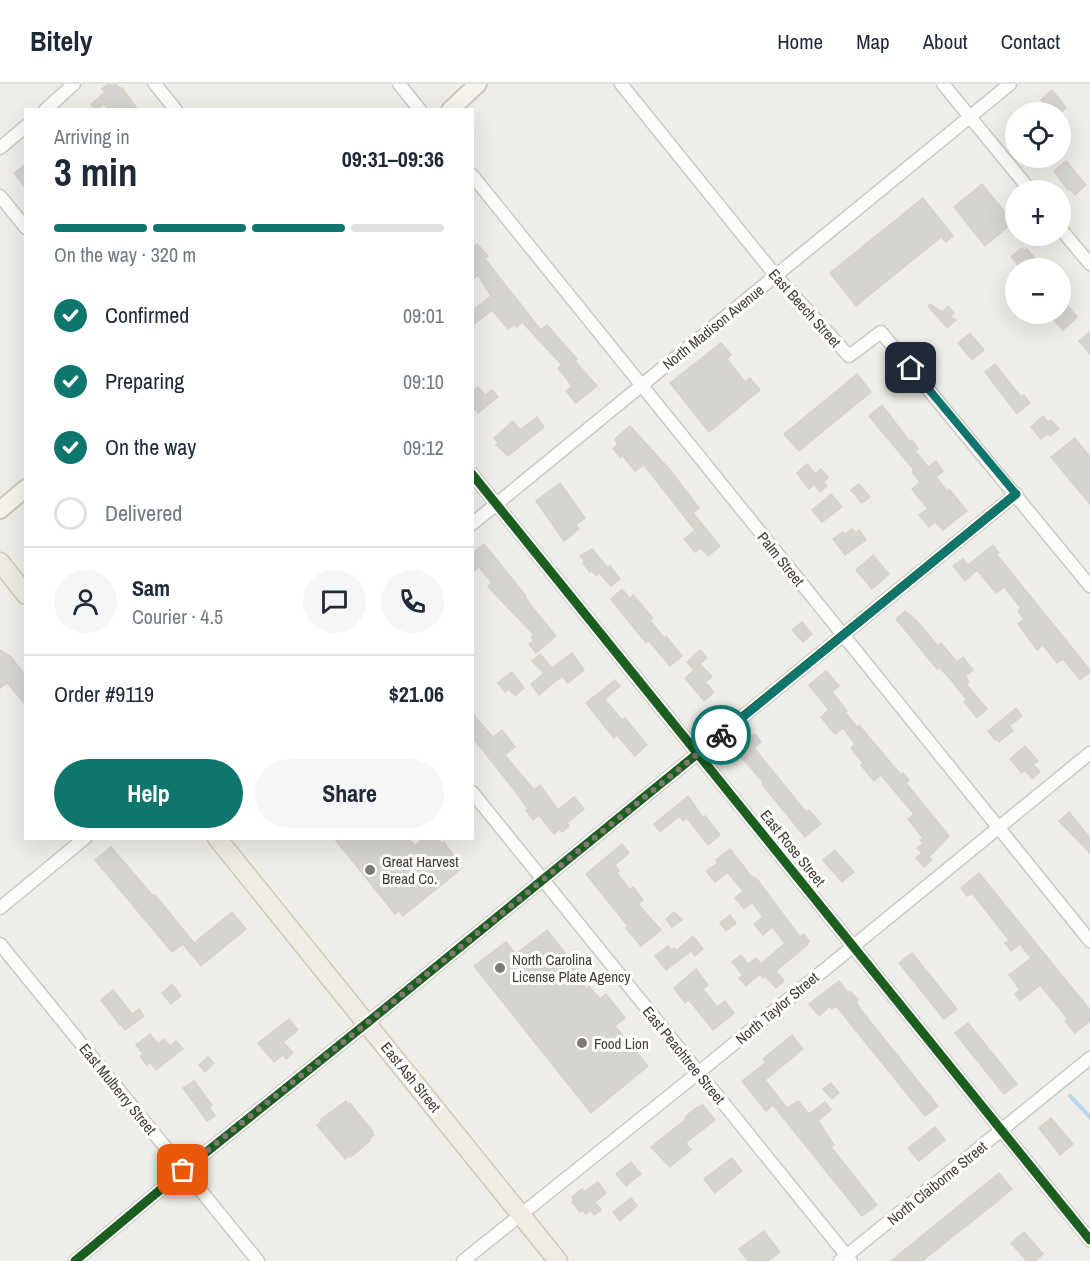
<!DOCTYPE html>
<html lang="en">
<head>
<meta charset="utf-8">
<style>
	:root { --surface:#fff; --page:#f6f6f7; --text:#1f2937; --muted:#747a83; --line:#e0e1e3; --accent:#0f766e }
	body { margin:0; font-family:"Archivo Narrow",sans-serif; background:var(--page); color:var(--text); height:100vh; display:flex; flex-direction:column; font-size:22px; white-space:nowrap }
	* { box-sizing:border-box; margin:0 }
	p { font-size:20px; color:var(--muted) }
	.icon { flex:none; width:33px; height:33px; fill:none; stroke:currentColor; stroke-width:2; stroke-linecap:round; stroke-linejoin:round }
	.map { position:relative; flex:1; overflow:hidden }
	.details { position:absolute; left:24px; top:24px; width:450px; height:732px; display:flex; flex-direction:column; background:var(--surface); border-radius:0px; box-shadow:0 6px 24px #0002 }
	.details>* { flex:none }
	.controls { position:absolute; left:1005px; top:18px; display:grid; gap:12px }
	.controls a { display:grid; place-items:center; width:66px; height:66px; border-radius:50%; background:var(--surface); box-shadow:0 6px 24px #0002; font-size:30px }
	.pin { position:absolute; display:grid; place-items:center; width:51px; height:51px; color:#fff; margin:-26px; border-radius:12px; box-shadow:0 3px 9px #0006 }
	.courier { position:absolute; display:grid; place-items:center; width:60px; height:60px; margin:-30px; border:4px solid #0f766e; border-radius:50%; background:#fff; color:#222; box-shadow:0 2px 8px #0007 }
	.overview em { font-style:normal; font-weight:800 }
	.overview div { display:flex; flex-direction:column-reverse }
	.overview { display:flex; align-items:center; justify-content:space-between; height:102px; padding:0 30px }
	h1 { font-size:39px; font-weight:800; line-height:45px }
	.bar { display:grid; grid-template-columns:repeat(4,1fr); gap:9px 6px; align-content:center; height:72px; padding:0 30px }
	.bar i { height:8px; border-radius:4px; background:var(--line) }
	.bar .on { background:var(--accent) }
	.bar p { grid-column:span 4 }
	.line { display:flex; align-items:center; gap:15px; padding:0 30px; border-top:2px solid var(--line) }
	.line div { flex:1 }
	.round { display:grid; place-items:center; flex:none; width:63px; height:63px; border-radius:32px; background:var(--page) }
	ol { padding:0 30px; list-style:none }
	li { display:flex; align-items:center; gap:18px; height:66px }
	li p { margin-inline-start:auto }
	li .icon { padding:6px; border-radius:50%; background:var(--accent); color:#fff; stroke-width:4 }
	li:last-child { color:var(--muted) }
	li i { width:33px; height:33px; border:3px solid var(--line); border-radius:50% }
	.button { display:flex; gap:12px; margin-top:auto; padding:12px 30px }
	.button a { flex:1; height:69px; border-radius:36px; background:var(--accent); color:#fff; font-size:24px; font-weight:800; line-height:69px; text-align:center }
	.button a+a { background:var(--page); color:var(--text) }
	header { display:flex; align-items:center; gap:36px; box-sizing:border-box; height:84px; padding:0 30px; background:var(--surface); border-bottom:2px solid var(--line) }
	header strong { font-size:28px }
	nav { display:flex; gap:33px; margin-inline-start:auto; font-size:21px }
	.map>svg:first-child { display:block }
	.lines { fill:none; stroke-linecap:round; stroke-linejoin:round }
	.stream { stroke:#b9d5ea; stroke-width:4 }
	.building { fill:#d6d4ce; stroke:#d6d3cd; stroke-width:1.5 }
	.street-casing { stroke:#cac9c3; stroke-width:15 }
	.secondary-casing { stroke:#cccabf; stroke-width:20 }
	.primary-casing { stroke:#cfc9b6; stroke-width:21 }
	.street { stroke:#fcfcfb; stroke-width:12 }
	.secondary { stroke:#f6f4ed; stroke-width:16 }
	.primary { stroke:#f0ece3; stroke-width:18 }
	.cycleway-casing { stroke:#fff; stroke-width:13 }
	.cycleway { stroke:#1b5e20; stroke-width:9 }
	.done { stroke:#7f7b73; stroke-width:6; stroke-dasharray:0 10.8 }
	.route { stroke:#0f766e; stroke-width:8 }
	.poi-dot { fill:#7f7b73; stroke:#fff; stroke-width:2 }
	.labels { text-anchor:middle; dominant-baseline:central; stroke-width:6; stroke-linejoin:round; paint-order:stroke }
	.street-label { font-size:15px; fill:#433e34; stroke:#fff }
	.poi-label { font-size:15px; fill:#433e34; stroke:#fff; text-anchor:start }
</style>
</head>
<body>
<header>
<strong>Bitely</strong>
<nav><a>Home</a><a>Map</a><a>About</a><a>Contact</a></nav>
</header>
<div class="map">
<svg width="1090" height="1177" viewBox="0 0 1090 1177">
	<rect width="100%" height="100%" fill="#eeede7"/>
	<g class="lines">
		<path class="stream" d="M1070,1012L1090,1033"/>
	</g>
	<g class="building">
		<path d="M108,0H116L121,5L122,4L138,26H109L104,20L96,26L91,20L105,8L102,5Z"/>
		<path d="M1052,6L1066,24L1061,28H1052L1041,16Z"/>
		<path d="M1066,77L1086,101L1075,111L1070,105L1068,106L1054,87Z"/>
		<path d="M26,80V105L14,89Z"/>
		<path d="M982,100L1013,138L985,162L954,123Z"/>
		<path d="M923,114L953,152L946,158L941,153L856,222L830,189Z"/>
		<path d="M477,160L488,172L485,175L541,246L547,241L577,275L575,277L597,302L576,319L566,307L572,302L558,284L562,281L522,238L517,243L515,240L508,245L492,226L472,242V227L491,212L478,191L472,196V164Z"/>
		<path d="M1022,164L1025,167L1027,165L1035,174L1032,177L1034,178L1027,184H1021L1011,173Z"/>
		<path d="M930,220L942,228L948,222L954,229L950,233L956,236L947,244L928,222Z"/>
		<path d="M1067,221L1077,233L1063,246L1052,234L1060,230V227Z"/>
		<path d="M1090,248V270L1079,257Z"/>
		<path d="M970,249L984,266L972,276L958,259Z"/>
		<path d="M721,259L731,271L727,275L745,298L750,294L760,306L709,348L670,299Z"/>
		<path d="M995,280L1021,313L1024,311L1030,319L1017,330L985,288Z"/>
		<path d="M857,290L871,308L799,367L784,350Z"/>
		<path d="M478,303L485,311L492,306L498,313L478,329L472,322V308Z"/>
		<path d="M882,321L910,358L912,356L918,365L915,367L928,383L936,377L943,387L936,393L947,407L949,405L967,427L943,446L935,438L929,443L919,431L928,425L912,405L920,398L912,388L914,386L869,332Z"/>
		<path d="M1043,332L1048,338L1051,336L1059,345L1050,352L1048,349L1041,355L1031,343Z"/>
		<path d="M537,333L544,343L508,372L496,361L498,359L494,354L513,337L520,346Z"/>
		<path d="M630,342L670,386L699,424L693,429L720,462L708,472L701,464L695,468L684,455L695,446L644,381L635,387L622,371L620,373L613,364L618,360L615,356L617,353Z"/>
		<path d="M1075,354L1090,373V420L1051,373Z"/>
		<path d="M807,380L815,390L821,385L828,393L824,398L827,402L820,408L814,400L809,405L797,389Z"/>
		<path d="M560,399L585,434L576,441L579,445L564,457L536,417Z"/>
		<path d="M859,400L870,413L862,419L851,406Z"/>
		<path d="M831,410L842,423L822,438L812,426Z"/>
		<path d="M852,445L856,449L859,446L866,456L845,471L833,455L843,448L845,450Z"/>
		<path d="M484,460L526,512L525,513L533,524L556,552L536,569L529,560L534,556L531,553L534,551L491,506L488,502L492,499L479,483L472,489V469Z"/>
		<path d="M993,461L999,469L997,471L1090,586V588L1080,596L1063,575L1057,579L1043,561L1037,566L1018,540L1024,535L1018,527L1021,524L1004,503L996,509L977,486L965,497L953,482L963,475L968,481Z"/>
		<path d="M592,465L608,484L610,482L620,495L611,502L599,489L596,492L591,486L590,488L583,479L585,478L580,472Z"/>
		<path d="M873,471L889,490L872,505L856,486Z"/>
		<path d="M622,505L630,515L633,511L653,534L650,536L664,554L666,552L682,572L670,582L649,557L646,559L611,515Z"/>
		<path d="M905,527L916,536L938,562L941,559L957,578L963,573L973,586L965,592L969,598L966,600L987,625L977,634L964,618L967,616L952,597L939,583L937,585L896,535Z"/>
		<path d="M802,538L812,550L803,558L792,546Z"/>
		<path d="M0,566L11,573L26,592V621L7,599L0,604Z"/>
		<path d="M700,566L707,574L700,580L712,593L705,598L714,608L704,617L685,594L694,586L687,578Z"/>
		<path d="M572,569L584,586L568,599L562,592L539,611L531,600L544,589L532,577L540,570L552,584Z"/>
		<path d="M826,587L839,602L832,608L847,627L845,628L857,643L859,641L901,691L903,689L909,696L906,699L949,752L929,773L932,776L924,783L916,774L922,769L917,764L923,759L920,756L923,754L908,735L914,730L881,691L874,697L861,681L863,679L851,664L855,660L843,644L835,650L821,633L829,626L809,601Z"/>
		<path d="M512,588L524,604L515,612L509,605L505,608L498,599Z"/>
		<path d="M615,596L620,602L606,614V617L622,636L625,634L647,661L635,672L617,651L614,654L586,619Z"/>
		<path d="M1016,624L1022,632L1009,642L1013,647L999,658L997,655L995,656L988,647Z"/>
		<path d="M472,629L493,653L502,646L515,663L505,671L534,706L540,701L558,726L574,713L584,725L567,739L569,742L562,748L560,745L554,750L539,731L533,736L526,726L528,725L512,703L472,653Z"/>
		<path d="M755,650L761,658L754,664L806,728L809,726L821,740L805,753L762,700L764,699L741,673L739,668L749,659L747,656Z"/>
		<path d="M1025,662L1038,677L1033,680L1040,688L1032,695L1025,686L1022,689L1010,675Z"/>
		<path d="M688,712L703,734L705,732L720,751L708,761L687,734L683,737L679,732L660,748L654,740Z"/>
		<path d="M1069,728L1090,754V769L1059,737Z"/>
		<path d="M334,754H408L415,762L424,754H437L442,760L444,758L462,784L403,832L399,827L395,830Z"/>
		<path d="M622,760L629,769L615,781L619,787L617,789L630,806L633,803L643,816L638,820L661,846L641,862L626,844L628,842L586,790Z"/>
		<path d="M111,763L153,812L155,811L194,859L232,828L246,845L201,882L183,860L172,868L95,776Z"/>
		<path d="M730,765L751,792L757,795L800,853L804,850L809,857L807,861L776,887L784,897L776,904L765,892L763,894L760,890L746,902L739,894L743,891L732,878L741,871L748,880L756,874L761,880L785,859L772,843L763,851L754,840L763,833L752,818L744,825L735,814L743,807L730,791L727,789L715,798L706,787L718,779L716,776Z"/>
		<path d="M835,766L854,788L842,798L823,776Z"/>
		<path d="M979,789L1090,926V937L1075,949L1065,937L1068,935L1040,901L1020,917L1015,910L1020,906L1009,891L1031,874L1020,860L1011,867L1005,859L1009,856L972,809L967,812L961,804Z"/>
		<path d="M674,828L682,836L672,843L666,835Z"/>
		<path d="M730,831L736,839L726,847L720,839Z"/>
		<path d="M547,846L579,886L575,890L586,905L589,902L600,915L606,910L625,934L615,942L648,982L591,1029L474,882L506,858L516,870Z"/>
		<path d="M693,852L703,865L695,872L691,867L666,886L655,872L668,862L671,866L674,864L677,866Z"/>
		<path d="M912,869L957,925L944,935L899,879Z"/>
		<path d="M696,885L708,901L703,905L717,923L725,917L734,929L713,946L689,916L685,919L674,904Z"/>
		<path d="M839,897L848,909L850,907L858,916L856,918L861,926L938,1022L925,1032L836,922L832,925L830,922L819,932L809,920Z"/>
		<path d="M172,900L181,912L171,920L162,909Z"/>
		<path d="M113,906L132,930L139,925L144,932L125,946L121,940L120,941L101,916Z"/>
		<path d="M289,935L298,946L283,958L293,969L286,975L283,971L274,978L258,959Z"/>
		<path d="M968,939L1017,1000L1004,1010L955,949Z"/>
		<path d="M150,950L158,960L164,955L170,962L176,957L183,965L156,986L150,978L147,981L140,972L143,970L136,961Z"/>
		<path d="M792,951L803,965L765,996L787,1024L798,1017L809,1030L825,1018L831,1026L818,1037L834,1061L831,1063L877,1121L862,1132L773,1021L766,1027L742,997L766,978L763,975Z"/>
		<path d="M208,973L214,979L205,988L199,981Z"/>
		<path d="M194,997L212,1021L209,1023L215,1032L207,1037L183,1004Z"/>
		<path d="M831,999L839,1009L832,1015L823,1005Z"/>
		<path d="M346,1017L348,1020L350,1019L373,1048L372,1049L374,1051L368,1056L370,1057L351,1073L350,1071L345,1075L317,1041L322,1037L321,1035Z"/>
		<path d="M703,1021L715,1036L687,1058L686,1060L691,1066L670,1083L651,1063L686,1035L685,1033L696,1024Z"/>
		<path d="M1051,1034L1073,1060L1060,1071L1039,1044Z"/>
		<path d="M935,1043L945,1056L919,1077L908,1064Z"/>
		<path d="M732,1074L742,1087L715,1109L704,1095Z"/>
		<path d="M631,1078L641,1090L626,1102L616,1090Z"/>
		<path d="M999,1089L1012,1105L994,1120L922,1177H891Z"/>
		<path d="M598,1098L606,1109L595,1118L601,1126L594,1131L591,1126L586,1130L583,1126L580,1128L572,1118L574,1116L572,1113L582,1105L584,1108Z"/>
		<path d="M631,1114L637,1122L620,1137L613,1128Z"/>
		<path d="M764,1147L780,1168L768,1177H748L739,1165Z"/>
		<path d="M1024,1148L1043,1170L1035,1177H1027L1011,1159Z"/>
	</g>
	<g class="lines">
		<defs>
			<g id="street">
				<path d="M155,0L176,26"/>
				<path d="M399,0L420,26"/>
				<path d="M621,0L776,192L849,272L881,248L1090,502"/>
				<path d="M943,0L1030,106"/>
				<path d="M45,26L74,0"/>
				<path d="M0,64L26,42"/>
				<path d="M472,91L1090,857"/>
				<path d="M0,112L26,144"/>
				<path d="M1060,144L1090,180"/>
				<path d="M472,390L1090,1156"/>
				<path d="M472,440L1010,0"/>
				<path d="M472,708L851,1177"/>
				<path d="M0,824L85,754"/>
				<path d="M0,860L258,1177"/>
				<path d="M75,1177L184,1086L367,939L1016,410"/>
				<path d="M463,1177L698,989L1090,669"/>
				<path d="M840,1177L1090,974"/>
			</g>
			<g id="secondary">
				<path d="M450,26L478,0"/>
				<path d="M0,426L26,404"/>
			</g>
			<g id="primary">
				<path d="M0,478L26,511"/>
				<path d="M217,754L558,1177"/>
			</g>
		</defs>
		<use href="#street" class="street-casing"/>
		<use href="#secondary" class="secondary-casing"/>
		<use href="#primary" class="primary-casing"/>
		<use href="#street" class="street"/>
		<use href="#secondary" class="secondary"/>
		<use href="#primary" class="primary"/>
		<defs>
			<g id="cycleway">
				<path d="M472,390L1090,1156"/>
				<path d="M75,1177L184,1086L367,939L1016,410"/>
			</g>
		</defs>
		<use href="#cycleway" class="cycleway-casing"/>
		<use href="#cycleway" class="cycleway"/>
	</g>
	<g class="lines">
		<path class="done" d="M183,1086L367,939L721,651"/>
		<path class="route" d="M721,651L1016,410L911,284"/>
	</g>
	<g class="poi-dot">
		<circle cx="370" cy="786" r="6"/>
		<circle cx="500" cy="884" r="6"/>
		<circle cx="582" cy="959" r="6"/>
	</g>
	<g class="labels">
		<g class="street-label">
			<text transform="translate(805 224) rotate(48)">East Beech Street</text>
			<text transform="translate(713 243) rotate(-39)">North Madison Avenue</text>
			<text transform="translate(781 475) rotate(51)">Palm Street</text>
			<text transform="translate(793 764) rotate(51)">East Rose Street</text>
			<text transform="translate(777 924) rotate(-40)">North Taylor Street</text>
			<text transform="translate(684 971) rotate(51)">East Peachtree Street</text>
			<text transform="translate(411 993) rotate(51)">East Ash Street</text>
			<text transform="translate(118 1005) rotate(51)">East Mulberry Street</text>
			<text transform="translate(937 1099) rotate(-39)">North Claiborne Street</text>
		</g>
		<g class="poi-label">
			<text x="382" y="777">Great Harvest<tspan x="382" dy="17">Bread Co.</tspan></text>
			<text x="512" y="875">North Carolina<tspan x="512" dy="17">License Plate Agency</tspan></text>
			<text x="594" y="959">Food Lion</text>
		</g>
	</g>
</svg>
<div class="controls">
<a><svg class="icon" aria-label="locate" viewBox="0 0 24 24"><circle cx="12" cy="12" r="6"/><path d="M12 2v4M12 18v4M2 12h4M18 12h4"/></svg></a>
<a>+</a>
<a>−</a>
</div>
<div class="pin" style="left:183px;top:1086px;background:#ea580c"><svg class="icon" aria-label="bag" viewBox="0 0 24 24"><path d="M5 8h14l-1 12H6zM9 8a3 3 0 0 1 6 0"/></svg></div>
<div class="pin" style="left:911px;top:284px;background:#1f2937"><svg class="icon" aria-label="home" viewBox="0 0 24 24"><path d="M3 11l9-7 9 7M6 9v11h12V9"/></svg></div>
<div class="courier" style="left:721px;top:651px"><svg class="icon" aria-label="bike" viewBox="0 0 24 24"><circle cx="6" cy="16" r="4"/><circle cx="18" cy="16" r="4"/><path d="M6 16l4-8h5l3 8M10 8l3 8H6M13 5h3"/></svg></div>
<section class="details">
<div class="overview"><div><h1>3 min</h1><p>Arriving in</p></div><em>09:31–09:36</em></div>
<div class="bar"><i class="on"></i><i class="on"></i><i class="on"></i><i></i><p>On the way · 320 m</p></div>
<ol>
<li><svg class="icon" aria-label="check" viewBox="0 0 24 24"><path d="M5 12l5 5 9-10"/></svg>Confirmed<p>09:01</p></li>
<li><svg class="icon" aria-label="check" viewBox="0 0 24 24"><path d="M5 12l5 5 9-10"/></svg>Preparing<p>09:10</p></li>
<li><svg class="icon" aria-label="check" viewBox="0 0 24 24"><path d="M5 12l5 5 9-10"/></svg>On the way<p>09:12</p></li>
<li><i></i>Delivered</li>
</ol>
<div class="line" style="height:108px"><a class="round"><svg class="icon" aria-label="person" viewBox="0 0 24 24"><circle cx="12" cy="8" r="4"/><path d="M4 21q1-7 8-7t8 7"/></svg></a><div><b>Sam</b><p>Courier · 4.5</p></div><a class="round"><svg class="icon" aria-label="chat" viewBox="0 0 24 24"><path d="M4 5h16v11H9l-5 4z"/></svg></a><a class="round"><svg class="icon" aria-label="phone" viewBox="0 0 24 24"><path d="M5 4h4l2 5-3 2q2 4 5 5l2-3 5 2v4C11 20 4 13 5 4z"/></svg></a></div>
<div class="line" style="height:78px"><div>Order #9119</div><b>$21.06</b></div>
<div class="button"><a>Help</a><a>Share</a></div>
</section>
</div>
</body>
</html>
